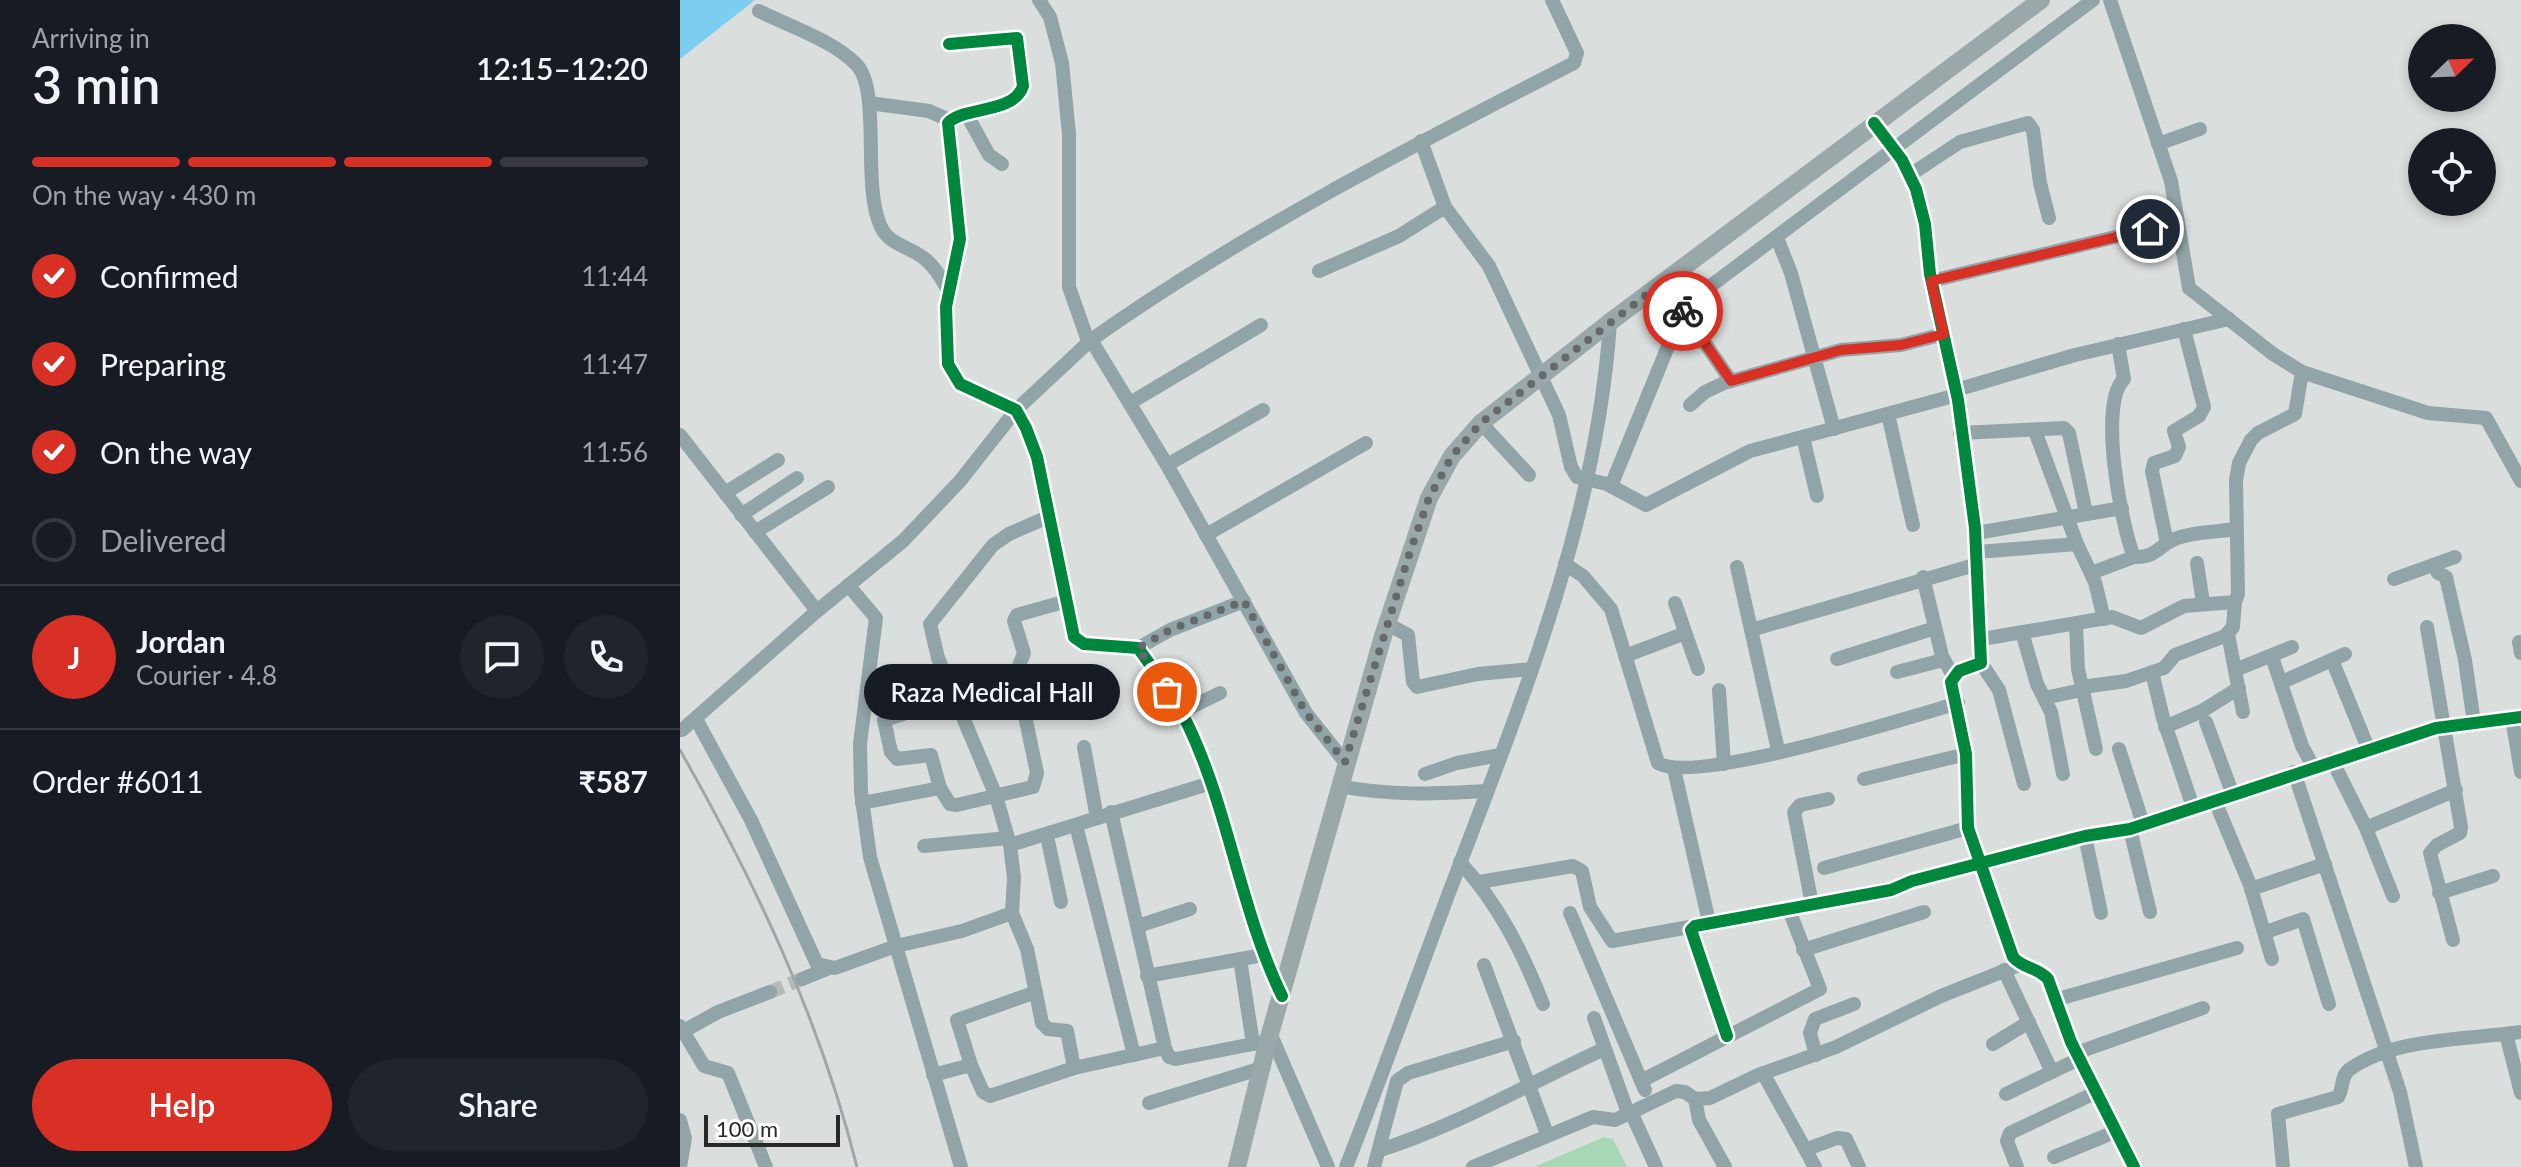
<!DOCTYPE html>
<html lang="en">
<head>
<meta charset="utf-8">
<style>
	:root { --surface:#171b24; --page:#20242c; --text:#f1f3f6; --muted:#9ea1a6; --line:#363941; --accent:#d93025 }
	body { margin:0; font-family:Lato,sans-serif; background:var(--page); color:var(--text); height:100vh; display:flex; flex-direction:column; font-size:30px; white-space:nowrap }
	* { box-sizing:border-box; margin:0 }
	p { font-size:26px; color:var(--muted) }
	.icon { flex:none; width:44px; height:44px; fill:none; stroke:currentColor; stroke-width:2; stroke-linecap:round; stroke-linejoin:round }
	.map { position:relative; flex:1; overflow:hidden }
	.drawer { display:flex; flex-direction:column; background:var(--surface); width:680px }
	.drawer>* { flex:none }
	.needle { width:52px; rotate:67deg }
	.controls { position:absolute; left:1728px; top:24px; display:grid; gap:16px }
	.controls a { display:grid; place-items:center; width:88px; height:88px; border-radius:50%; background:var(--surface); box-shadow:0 4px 12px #0003; font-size:40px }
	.scale { position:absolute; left:24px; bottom:20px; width:136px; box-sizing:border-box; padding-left:8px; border:4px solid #282a2a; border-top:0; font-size:22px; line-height:28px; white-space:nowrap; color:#282a2a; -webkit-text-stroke:6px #fff; paint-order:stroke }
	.pin { position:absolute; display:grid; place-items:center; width:68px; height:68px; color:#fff; margin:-34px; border:4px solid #fff; border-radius:50%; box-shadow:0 2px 8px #0007 }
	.courier { position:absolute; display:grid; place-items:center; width:80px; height:80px; margin:-40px; border:6px solid #d93025; border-radius:50%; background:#fff; color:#222; box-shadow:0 2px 10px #0007 }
	.bubble { position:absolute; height:56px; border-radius:28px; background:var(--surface); box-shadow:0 4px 12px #0003; font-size:26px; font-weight:600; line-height:56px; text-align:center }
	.head em { font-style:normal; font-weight:600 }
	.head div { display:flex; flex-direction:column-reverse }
	.head { display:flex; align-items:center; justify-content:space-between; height:136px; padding:0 32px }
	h1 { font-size:52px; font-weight:600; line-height:60px }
	.bar { display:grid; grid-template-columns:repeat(4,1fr); gap:12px 8px; align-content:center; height:96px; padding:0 32px }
	.bar i { height:10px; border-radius:6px; background:var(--line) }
	.bar .selected { background:var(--accent) }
	.bar p { grid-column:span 4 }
	.line { display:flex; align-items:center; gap:20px; padding:0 32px; border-top:2px solid var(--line) }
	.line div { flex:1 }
	.round { display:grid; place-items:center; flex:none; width:84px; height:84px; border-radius:42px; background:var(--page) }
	ol { padding:0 32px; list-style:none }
	li { display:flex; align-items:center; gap:24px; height:88px }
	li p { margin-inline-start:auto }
	li .icon { padding:8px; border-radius:50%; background:var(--accent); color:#fff; stroke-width:4 }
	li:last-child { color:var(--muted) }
	li i { width:44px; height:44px; border:4px solid var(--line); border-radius:50% }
	.button { display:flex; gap:16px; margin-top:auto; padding:16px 32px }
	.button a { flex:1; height:92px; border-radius:48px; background:var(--accent); color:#fff; font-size:32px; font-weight:600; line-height:92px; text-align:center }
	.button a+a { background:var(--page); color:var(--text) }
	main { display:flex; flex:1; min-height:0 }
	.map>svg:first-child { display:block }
	.green { fill:#a7d7b5 }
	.water { fill:#7ccdef }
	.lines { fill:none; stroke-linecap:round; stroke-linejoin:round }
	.minor-tunnel { stroke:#b6bbba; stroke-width:14; stroke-dasharray:14 7; stroke-linecap:butt }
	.minor { stroke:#91a4a7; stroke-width:14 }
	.major { stroke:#9aa8aa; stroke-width:18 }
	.rail { stroke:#9ea8aa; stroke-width:3 }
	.cycleway-casing { stroke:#fff; stroke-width:17 }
	.cycleway { stroke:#00873e; stroke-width:12 }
	.done { stroke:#666969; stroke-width:8; stroke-dasharray:0 14.4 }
	.route { stroke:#d93025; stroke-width:10 }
</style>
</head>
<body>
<main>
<section class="drawer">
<div class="head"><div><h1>3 min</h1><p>Arriving in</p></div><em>12:15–12:20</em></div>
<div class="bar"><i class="selected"></i><i class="selected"></i><i class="selected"></i><i></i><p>On the way · 430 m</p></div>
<ol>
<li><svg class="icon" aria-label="check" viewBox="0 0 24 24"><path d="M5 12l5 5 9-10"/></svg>Confirmed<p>11:44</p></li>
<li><svg class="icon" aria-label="check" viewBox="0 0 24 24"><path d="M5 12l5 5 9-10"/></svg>Preparing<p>11:47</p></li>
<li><svg class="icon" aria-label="check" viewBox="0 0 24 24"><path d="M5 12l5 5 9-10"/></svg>On the way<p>11:56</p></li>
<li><i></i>Delivered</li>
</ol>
<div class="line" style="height:144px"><b class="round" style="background:var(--accent);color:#fff">J</b><div><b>Jordan</b><p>Courier · 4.8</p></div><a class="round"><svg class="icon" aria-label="chat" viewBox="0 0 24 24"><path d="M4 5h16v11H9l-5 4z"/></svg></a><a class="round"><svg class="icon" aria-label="phone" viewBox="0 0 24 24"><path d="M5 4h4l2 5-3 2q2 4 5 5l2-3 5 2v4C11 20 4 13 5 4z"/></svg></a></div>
<div class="line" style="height:104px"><div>Order #6011</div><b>₹587</b></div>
<div class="button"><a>Help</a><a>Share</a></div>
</section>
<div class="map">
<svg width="1841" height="1167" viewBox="0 0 1841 1167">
	<rect width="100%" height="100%" fill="#dadfde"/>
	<path class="green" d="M924,1137L933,1139L947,1167H854Z"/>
	<path class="water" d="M0,0H75L0,59Z"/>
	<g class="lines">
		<path class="minor-tunnel" d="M90,992L122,979"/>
		<g class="minor">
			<path d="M359,0L370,17L382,63L389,134V287L408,341"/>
			<path d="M1430,0L1491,181L1509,288L1593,354L1622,372L1748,413L1806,418L1841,481"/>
			<path d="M79,11C109,26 152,40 176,64C202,90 181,185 201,227C209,245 231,247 245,259C256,268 263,281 270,294"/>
			<path d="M269,44L337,38L343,86C334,114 284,106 268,123L280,239L266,307L268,364L280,384L336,410L346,428L357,457L394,637L404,644L458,648C472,667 498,704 508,725C549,811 560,909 602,996"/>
			<path d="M189,103L249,111L269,120"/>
			<path d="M287,115L309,155L322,164"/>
			<path d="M1194,123L1222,160L1236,189L1245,224L1250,274L1278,400L1295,528L1301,663L1279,671L1271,682L1286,754L1288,828L1333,957C1343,969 1358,967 1368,979L1391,1042L1454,1167"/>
			<path d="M741,141L765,207L809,266L879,415L891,467L897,477L927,484L966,505L1070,451L1277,395"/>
			<path d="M1478,144L1520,129"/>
			<path d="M1230,175L1280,142L1348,123L1353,130L1360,183L1369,218"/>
			<path d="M1097,238L1111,273L1154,429"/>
			<path d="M639,271L719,236L765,207"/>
			<path d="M1251,281L1498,222"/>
			<path d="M983,282L1051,381"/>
			<path d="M1001,308L1413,0"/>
			<path d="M411,340C559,235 732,146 894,63L897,53L872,0"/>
			<path d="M1438,344L1444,379C1418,403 1441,525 1454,557C1470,558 1475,552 1487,543C1503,532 1537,532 1556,529"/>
			<path d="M1276,390L1395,355L1549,319"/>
			<path d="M450,403L581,325"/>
			<path d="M1010,405L1025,392L1044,383L1161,350L1221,345L1264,334"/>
			<path d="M1208,414L1233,525"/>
			<path d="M801,423L849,475"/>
			<path d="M1280,433L1384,428L1389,433L1406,513"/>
			<path d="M0,435L137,611"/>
			<path d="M1123,437L1137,496"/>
			<path d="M487,465L583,410"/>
			<path d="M931,486L991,339L1011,321"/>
			<path d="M45,493L98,460"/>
			<path d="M61,515L117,478"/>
			<path d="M75,532L148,487"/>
			<path d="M1296,533L1442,508"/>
			<path d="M526,535L686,443"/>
			<path d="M1487,543L1472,471L1474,463L1495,456L1499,447L1494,431L1519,416L1524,407L1504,329"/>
			<path d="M1397,544L1415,582L1424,619"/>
			<path d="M1297,552L1397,544L1355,431"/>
			<path d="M1517,563L1523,603"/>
			<path d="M885,564L903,576L931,609L978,763C1014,785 1228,718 1278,703"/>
			<path d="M1754,565L1758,573L1766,577L1785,660L1794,723"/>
			<path d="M1057,567L1098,750"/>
			<path d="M1411,573L1454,557"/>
			<path d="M1243,577L1262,656L1273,676"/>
			<path d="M1714,579L1775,557"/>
			<path d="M995,603L1018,669"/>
			<path d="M707,624L728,635L733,682L737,687L798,674L851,669"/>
			<path d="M1396,625L1398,669L1416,749"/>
			<path d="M1747,627L1781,827L1780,833L1757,845L1750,853L1773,940"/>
			<path d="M1071,630L1298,564"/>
			<path d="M1342,632L1357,684L1371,712L1383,774"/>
			<path d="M1548,634L1563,712"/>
			<path d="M1302,639L1432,617L1461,628L1504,606L1555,602L1558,594L1556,480L1559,463L1571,440L1578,433L1615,414L1622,372"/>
			<path d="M1839,642L1841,653"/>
			<path d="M458,648L490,630L564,601"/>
			<path d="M945,656L1003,634"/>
			<path d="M1592,657L1622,746L1633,766"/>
			<path d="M1157,659L1255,628"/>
			<path d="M1652,660L1688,748"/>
			<path d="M1301,663L1319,690L1344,784"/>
			<path d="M1555,670L1612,647"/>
			<path d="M1217,672L1263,660"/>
			<path d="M1472,672L1483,718L1513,807"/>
			<path d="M1602,682L1665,654"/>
			<path d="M1402,687L1446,681L1484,668L1495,655L1545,636L1553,627L1555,602"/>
			<path d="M1039,690L1044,764"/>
			<path d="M1364,698L1402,690"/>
			<path d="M501,712L540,693"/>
			<path d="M223,714L204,720L211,752L217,759L251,755L260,788"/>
			<path d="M1832,718L1841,772"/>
			<path d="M16,719L71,820L137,964L155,968L216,946L190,857L181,792L180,744L196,618L168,585"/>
			<path d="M1526,722L1553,795"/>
			<path d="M1485,727L1522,711L1559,688"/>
			<path d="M2,730L137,611L223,541L280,481L336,410L411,340L487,465L626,713L665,762"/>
			<path d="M404,747L417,818"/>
			<path d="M1439,749L1463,824"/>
			<path d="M1652,760L1686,828L1713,896"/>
			<path d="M994,769L1029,922"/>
			<path d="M1614,772L1720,1092L1736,1167"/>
			<path d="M745,774L777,763L820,755"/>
			<path d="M1184,779L1286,754"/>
			<path d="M659,786C710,796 756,794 807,791"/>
			<path d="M1535,801L1570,885L1592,959"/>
			<path d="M182,803L260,788L270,804L277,805L353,787L357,773L336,673L344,653L334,621L337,615L387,601"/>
			<path d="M396,825L454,1055"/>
			<path d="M1686,828L1776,790"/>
			<path d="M1450,829L1470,912"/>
			<path d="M367,836L381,902"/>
			<path d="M1405,836L1421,913"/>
			<path d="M330,845L316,796L258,658L250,624L313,545L329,534L368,517"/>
			<path d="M244,846L328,838"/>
			<path d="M780,862C819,905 842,951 863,1004"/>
			<path d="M1144,868L1288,828"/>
			<path d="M799,882L893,866L902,871L910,907L932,941L1015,926"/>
			<path d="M1571,889L1645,864"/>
			<path d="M1759,893L1813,876"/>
			<path d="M1132,904L1114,812L1120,805L1148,799"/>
			<path d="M332,913L347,949L362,1023L368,1029L387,1031L394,1068"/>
			<path d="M890,913L965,1090"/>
			<path d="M458,926L510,909"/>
			<path d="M1586,932L1623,919L1649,1004"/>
			<path d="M1123,950L1244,912"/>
			<path d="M560,959L573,1044"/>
			<path d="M804,965L867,1134"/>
			<path d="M1324,970L1372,1072"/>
			<path d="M467,976L583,955"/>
			<path d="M122,979L147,969"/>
			<path d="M1378,999L1557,948"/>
			<path d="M914,1018L948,1113"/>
			<path d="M0,1026L24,1066L48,1073L86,1167"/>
			<path d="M0,1033L38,1012L90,992"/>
			<path d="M1826,1034L1841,1093"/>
			<path d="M591,1035L648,1167"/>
			<path d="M1047,1036L1011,930L1015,926L1211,890L1232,881L1405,836L1450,829L1756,728L1841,717"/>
			<path d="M1313,1044L1349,1022"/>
			<path d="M485,1048L489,1057L496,1059L588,1041"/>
			<path d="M1396,1053L1523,1008"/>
			<path d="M1136,1055L1130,1033L1135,1019L1174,1004"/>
			<path d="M291,1065L277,1020L356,992"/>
			<path d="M1083,1073L1135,1167"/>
			<path d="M253,1075L291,1065L303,1092L310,1096L394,1068L485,1048L431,812"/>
			<path d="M961,1081L1140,989L1109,910"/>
			<path d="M1326,1094L1399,1059"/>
			<path d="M1015,1099L1019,1120L1045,1167"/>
			<path d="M469,1103L582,1068"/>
			<path d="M951,1112L976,1167"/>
			<path d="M0,1120L5,1138L0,1167"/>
			<path d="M1127,1149L1157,1138L1166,1139L1179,1167"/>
			<path d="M700,1150C779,1125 849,1083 924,1049"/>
			<path d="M1374,1157L1437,1131"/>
			<path d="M281,1167L216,946L282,931L332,913L334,878L330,845L531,783"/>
			<path d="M666,1167C706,1066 742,963 781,861C847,688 918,509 930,322"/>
			<path d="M694,1167L717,1081L728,1073L834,1041"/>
			<path d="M793,1167L913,1117L935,1120L996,1091L1005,1092L1015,1099L1030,1098L1078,1075L1156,1047L1261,996L1339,965"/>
			<path d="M1337,1167L1327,1141L1330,1133L1417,1092"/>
			<path d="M1603,1167L1598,1114L1658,1097C1664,1088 1660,1076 1670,1069C1716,1037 1787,1040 1841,1032"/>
		</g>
		<path class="major" d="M557,1167L588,1041L703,636L749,498L772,456L801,423L930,322L1361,0"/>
		<path class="rail" d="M0,750C75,882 140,1019 177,1167"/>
		<defs>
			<g id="cycleway">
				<path d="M269,44L337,38L343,86C334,114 284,106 268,123L280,239L266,307L268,364L280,384L336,410L346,428L357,457L394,637L404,644L458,648C472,667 498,704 508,725C549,811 560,909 602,996"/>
				<path d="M1194,123L1222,160L1236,189L1245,224L1250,274L1278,400L1295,528L1301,663L1279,671L1271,682L1286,754L1288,828L1333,957C1343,969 1358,967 1368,979L1391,1042L1454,1167"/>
				<path d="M1047,1036L1011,930L1015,926L1211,890L1232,881L1405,836L1450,829L1756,728L1841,717"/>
			</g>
		</defs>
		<use href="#cycleway" class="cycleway-casing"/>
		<use href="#cycleway" class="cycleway"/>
	</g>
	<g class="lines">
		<path class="done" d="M487,692L458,648L490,630L564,601L626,713L665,762L730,552L749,498L772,456L801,423L983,282L1003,311"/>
		<path class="route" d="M1003,311L1051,381L1161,350L1221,345L1264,334L1251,281L1470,229"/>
	</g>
</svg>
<div class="controls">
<a><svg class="needle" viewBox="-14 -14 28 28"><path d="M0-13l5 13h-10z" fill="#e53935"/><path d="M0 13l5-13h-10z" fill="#9ea1a6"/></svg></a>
<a><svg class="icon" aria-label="locate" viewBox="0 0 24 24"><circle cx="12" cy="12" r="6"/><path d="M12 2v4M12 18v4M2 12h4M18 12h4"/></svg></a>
</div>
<div class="scale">100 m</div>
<div class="pin" style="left:487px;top:692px;background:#ea580c"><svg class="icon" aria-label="bag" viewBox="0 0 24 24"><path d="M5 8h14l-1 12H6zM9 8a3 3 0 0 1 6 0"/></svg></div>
<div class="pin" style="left:1470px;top:229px;background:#1f2937"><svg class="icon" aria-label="home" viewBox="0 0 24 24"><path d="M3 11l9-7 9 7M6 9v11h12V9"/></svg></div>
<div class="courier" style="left:1003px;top:311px"><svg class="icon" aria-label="bike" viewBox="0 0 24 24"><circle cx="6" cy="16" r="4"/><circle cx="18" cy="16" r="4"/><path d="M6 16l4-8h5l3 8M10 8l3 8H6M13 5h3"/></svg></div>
<div class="bubble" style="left:184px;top:664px;width:256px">Raza Medical Hall</div>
</div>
</main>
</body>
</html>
